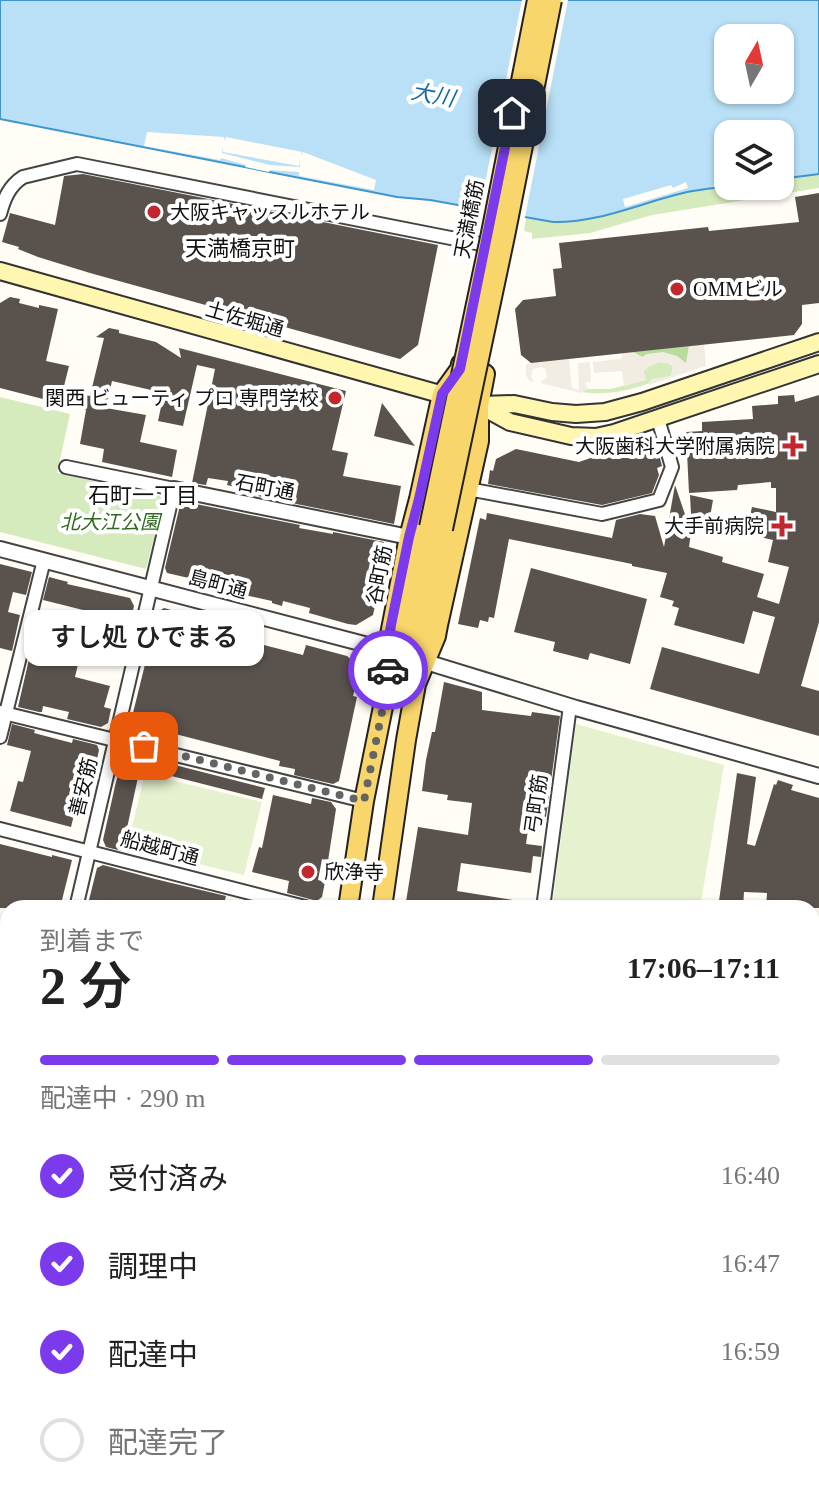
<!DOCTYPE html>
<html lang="ja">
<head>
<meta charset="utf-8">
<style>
	:root { --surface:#fff; --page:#f2f2f2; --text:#222; --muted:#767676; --line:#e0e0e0; --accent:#7c3aed }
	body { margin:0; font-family:"Times New Roman","Noto Sans JP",serif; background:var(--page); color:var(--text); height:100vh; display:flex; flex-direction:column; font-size:30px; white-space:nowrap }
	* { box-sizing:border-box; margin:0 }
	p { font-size:26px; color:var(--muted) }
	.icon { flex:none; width:44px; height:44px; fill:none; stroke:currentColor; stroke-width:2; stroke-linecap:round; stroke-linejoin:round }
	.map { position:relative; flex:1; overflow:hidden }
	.drawer { position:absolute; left:0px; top:900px; width:820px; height:600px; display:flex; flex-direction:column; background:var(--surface); border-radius:24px 24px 0 0; box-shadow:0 2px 6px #0004 }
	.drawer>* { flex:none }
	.needle { width:52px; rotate:9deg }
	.fabs { position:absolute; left:714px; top:24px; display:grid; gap:16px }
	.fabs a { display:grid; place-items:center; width:80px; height:80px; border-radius:16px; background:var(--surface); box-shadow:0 2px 6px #0004; font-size:40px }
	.pin { position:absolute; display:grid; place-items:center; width:68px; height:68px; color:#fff; margin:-34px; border-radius:16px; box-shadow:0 4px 12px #0006 }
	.courier { position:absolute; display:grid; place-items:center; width:80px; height:80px; margin:-40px; border:6px solid #7c3aed; border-radius:50%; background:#fff; color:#222; box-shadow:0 2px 10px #0007 }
	.bubble { position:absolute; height:56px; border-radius:16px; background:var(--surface); box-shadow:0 2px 6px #0004; font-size:26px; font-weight:600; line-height:56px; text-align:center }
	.overview em { font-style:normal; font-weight:600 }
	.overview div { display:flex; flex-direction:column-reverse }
	.overview { display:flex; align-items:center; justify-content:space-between; height:136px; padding:0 40px }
	h1 { font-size:52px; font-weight:600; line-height:60px }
	.bar { display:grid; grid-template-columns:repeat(4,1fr); gap:12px 8px; align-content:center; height:96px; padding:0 40px }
	.bar i { height:10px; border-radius:6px; background:var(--line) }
	.bar .on { background:var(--accent) }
	.bar p { grid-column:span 4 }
	ol { padding:0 40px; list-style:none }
	li { display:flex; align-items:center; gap:24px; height:88px }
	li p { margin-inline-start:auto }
	li .icon { padding:8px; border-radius:50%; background:var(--accent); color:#fff; stroke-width:4 }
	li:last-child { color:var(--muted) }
	li i { width:44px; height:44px; border:4px solid var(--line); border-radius:50% }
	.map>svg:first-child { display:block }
	.green { fill:#d5ebbd }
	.forest { fill:#b9dc9c }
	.pitch { fill:#e6f2cf }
	.plaza { fill:#f1ede2 }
	.water { fill:#b9e0f7; stroke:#3f96cf; stroke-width:2; fill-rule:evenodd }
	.pier { fill:#fffdf5; fill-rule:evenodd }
	.building { fill:#5a524d }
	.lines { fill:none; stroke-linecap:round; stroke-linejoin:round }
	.minor-casing { stroke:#444; stroke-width:16 }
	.tertiary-casing { stroke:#444; stroke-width:18 }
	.secondary-casing { stroke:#333; stroke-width:20 }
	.primary-casing { stroke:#222; stroke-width:22 }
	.minor { stroke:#fff; stroke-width:12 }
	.tertiary { stroke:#fff; stroke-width:14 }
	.secondary { stroke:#fff6b0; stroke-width:16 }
	.primary { stroke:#f9d66b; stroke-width:18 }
	.primary-bridge-casing { stroke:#222; stroke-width:22; stroke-linecap:butt }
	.primary-bridge { stroke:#f9d66b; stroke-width:18 }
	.done { stroke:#646461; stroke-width:8; stroke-dasharray:0 14.4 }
	.route { stroke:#7c3aed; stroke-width:10 }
	.poi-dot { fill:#c4262e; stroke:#fff; stroke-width:3 }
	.labels { text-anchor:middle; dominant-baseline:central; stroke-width:8; stroke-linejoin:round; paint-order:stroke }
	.poi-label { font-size:20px; fill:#111; stroke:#fff; text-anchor:start }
	.street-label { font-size:20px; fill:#111; stroke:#fff }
	.park-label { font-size:20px; font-style:italic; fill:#2f6b1f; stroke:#fff }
	.water-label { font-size:22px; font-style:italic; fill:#1768a6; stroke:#fff }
	.neighbourhood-label { font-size:22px; fill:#111; stroke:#fff }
</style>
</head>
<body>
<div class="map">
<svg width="819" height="1500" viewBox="0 0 819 1500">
	<rect width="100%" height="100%" fill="#fffdf5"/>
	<g class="green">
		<path d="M819,174V188L652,215L590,233L532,239V233L524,231L526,218L553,222L591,219L688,192L731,186H780V179Z"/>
		<path d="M660,362L668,363L673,367L671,376C639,386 619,397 581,392L586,389H610L646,380L643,371L649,366Z"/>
		<path d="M0,397L70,414L57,473L160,496L163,501L146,569L0,532Z"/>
	</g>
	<path class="forest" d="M689,346L687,364L642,357L633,352Z"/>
	<g class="pitch">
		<path d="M576,724L724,765L700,908H552Z"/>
		<path d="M145,774L262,802L244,875L127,847Z"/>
	</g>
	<g class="plaza">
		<path d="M704,344L706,366L649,385L648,383L652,379L671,376L673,367L668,363L660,362L649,366L644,371L646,380L624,386L622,371L594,373L593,362L621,359L622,353L633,352L642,357L647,354L663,352L677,356L686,363L689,346Z"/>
		<path d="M569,359L572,388L579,390L578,363L590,362L591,382L585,383L588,389L581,393L540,383L547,377L545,369L542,367L533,369L531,377L534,382L530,381L526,376V364Z"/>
	</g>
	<path class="water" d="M0,0H819V174L780,179V134H728V186H731C716,188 702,189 687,192C643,202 600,223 553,222L430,200L397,197L0,119ZM728,38H780V90H728Z"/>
	<g class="pier">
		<path d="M522,0H568L524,222L479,213Z"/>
		<path d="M147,132L224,137L225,141L226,137L302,152L301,156L303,152L376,180L374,190L299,176V172L270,170L269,172L245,167L246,165L221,158L220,160L144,146ZM223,146V152L299,166L300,161V167L270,165L222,153Z"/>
		<path d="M686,182L688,188L625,207L623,199L671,185L673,188Z"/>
	</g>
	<g class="building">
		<path d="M83,174L438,245L418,345L400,359L90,273L38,257L18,249L19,247L2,242L10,213L55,225L64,176Z"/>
		<path d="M819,193V303L802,305V324L794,335L531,363L521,355L515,309L523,300L556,296L553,269L562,268L559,243L708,227L709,231L799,222L795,197Z"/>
		<path d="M10,297L20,299L19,303L39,308V305L58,309L46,361L69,366L63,390L90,396L104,338L96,337L109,328L119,330V333L156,342L181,358L179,348L346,391L332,450L348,453L343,476L401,486L394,524L238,492L239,488L227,485L228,481L208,478L206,485L192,483L215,369L197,365L183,426L158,421L164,393L112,381L106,408L146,415L140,442L177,450L172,477L102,462L104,449L80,444L86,410L0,388V303Z"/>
		<path d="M794,395L795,402L819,395V622L801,686L819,691V736L650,689L662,647L759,674L775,617L753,611L744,644L674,625L679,608L672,606L674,601L660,597L667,573L632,566V564L509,539L494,618L489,617L488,622L480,620L478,628L458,624L480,518L486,520L487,513L612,538L616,520L640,514L655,516L664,547L675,485L691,532L689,547L723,557L722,562L764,574L757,597L779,604L789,567L768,562L773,540L746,534L752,507L776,512V488H771V482L738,485L737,490L689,493L686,432L702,431V422L753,419L752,406L778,404V396Z"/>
		<path d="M382,403L415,446L374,436Z"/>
		<path d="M654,436L662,466L657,468L659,475L652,493L602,505L488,484L490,470L493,471L496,459L516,449L579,462Z"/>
		<path d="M690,495L713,500L710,517L691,514Z"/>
		<path d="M181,501L300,525L299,528L333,534V532L384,542L383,546L388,547L373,615L356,625L348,624L309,613L310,608L283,601L282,606L272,603V601L218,589L219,585L167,573L165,568Z"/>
		<path d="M0,564L32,572L26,595L13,592L8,612L20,615L12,651L0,648Z"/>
		<path d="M531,568L647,599L630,664L590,653L588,660L553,651L555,642L514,632Z"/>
		<path d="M49,577L68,582L67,584L130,598L134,606L126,639L110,635L107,644L92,641L99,614L43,600Z"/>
		<path d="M164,608L178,612L175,625L205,632V630L303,655L306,645L347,656L355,663L359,673L353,696L357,697L339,781L333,784L294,775L295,769L279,766L280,761L148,727L145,738L132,735L129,729L158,612Z"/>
		<path d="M62,625L86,631L75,677L110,686L104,707L111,709L108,723L101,727L67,719L69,712L43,706L42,712H39L18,707L35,633L58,639Z"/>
		<path d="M444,682L482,692V710L531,716L532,712L560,716L546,817L530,815L526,844L542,846L541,857L533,856L531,873L461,863L457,891L526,902V908H405L418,827L468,835L472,803L447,800L448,795L422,791L426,760L432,732H435Z"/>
		<path d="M12,724L35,730L34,733L72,743L73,739L97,745L99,750L90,789L81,787L71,827L10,811L18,781L23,782L31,751L7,745Z"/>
		<path d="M128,753L265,788L262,799L140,768L122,851L106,847L103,840L115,786L123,756Z"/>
		<path d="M737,773L756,777L747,844L755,846L774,784L776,785L778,780L793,785L791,790L819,798V908H766L767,893L744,892L743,908H718Z"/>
		<path d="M273,795L311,804L312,798L331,802L336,809L328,861L322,859L318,880L325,882L322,897L317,901L287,893L289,881L252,872L259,847L262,848Z"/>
		<path d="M0,844L52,857V855L72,860L60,908H0Z"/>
		<path d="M103,865L155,879L226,896L223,908H87L97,868Z"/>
	</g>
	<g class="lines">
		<defs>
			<g id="minor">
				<path d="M0,214C4,199 9,186 23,177L77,164L486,245"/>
				<path d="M66,467L174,489L76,908"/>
				<path d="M468,489L602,514L659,500L672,467L658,419"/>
				<path d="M0,712L364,801"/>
				<path d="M0,737L44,560"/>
				<path d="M0,829L309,908"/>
				<path d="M543,908L570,706"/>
				<path d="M0,942L8,944"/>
				<path d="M0,1044L8,1046"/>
				<path d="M0,1325L8,1278"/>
			</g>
			<g id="tertiary">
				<path d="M174,489L409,537"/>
				<path d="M0,549L387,650L576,708L819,776"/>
				<path d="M0,1186L8,1188"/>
				<path d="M812,1373L819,1375"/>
				<path d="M0,1402L8,1404"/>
				<path d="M0,1495L22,1500"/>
			</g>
			<g id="secondary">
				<path d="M0,271L479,405L510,422L571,436L596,437L614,433L819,364"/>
				<path d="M481,405L514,404L552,412L576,414L605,412L642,402L819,342"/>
			</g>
			<g id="primary">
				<path d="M418,664L421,632L443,529"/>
				<path d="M393,667L406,629L429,527"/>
				<path d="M348,908L364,801L389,677L387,650L409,537L419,499L442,394L460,369L461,364"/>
				<path d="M382,908L406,740L416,684L436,636L438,625L479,441V405L485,374"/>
				<path d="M264,1500L265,1492"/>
				<path d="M296,1500L298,1492"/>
			</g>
		</defs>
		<use href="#minor" class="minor-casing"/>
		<use href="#tertiary" class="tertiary-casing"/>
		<use href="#secondary" class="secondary-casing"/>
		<use href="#primary" class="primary-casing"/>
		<use href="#minor" class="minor"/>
		<use href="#tertiary" class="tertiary"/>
		<use href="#secondary" class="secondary"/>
		<use href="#primary" class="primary"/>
		<defs>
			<g id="primary-bridge">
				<path d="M429,527L491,233L537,0"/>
				<path d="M443,529L505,236L552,0"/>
			</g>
		</defs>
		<use href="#primary-bridge" class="primary-bridge-casing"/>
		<use href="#primary-bridge" class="primary-bridge"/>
	</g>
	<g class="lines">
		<path class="done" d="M144,746L364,801L389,677L388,670"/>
		<path class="route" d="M388,670L387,650L391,625L409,537L419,499L442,394L460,369L512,113"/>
	</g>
	<g class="poi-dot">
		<circle cx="154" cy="212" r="8"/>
		<circle cx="677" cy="289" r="8"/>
		<circle cx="335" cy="398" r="8"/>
		<path d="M789 434h8v8h8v8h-8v8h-8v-8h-8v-8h8z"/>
		<path d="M778 514h8v8h8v8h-8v8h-8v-8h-8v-8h8z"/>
		<circle cx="308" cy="872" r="8"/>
	</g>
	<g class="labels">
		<g class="poi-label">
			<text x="170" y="212">大阪キャッスルホテル</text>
			<text x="693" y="289">OMMビル</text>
			<text x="319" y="398" text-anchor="end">関西 ビューティ プロ 専門学校</text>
			<text x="775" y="446" text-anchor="end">大阪歯科大学附属病院</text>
			<text x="764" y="526" text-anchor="end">大手前病院</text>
			<text x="324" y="872">欣浄寺</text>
		</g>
		<g class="street-label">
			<text transform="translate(469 219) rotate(-79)">天満橋筋</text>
			<text transform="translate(245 319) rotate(16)">土佐堀通</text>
			<text transform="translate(265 487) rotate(11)">石町通</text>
			<text transform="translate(379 575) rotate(-79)">谷町筋</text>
			<text transform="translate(218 584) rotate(15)">島町通</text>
			<text transform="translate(83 787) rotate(-76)">善安筋</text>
			<text transform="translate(536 804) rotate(-82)">弓町筋</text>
			<text transform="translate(160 848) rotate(15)">船越町通</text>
		</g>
		<g class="park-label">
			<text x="110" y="522">北大江公園</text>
		</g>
		<g class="water-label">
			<text transform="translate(433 95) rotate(11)">大川</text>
		</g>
		<g class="neighbourhood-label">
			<text x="240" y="248">天満橋京町</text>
			<text x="143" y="495">石町一丁目</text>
		</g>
	</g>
</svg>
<div class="fabs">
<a><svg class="needle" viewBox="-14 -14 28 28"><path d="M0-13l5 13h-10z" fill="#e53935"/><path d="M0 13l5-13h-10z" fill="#767676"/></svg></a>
<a><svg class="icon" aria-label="layers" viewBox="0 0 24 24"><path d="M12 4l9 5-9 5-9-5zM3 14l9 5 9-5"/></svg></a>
</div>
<div class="pin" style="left:144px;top:746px;background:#ea580c"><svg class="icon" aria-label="bag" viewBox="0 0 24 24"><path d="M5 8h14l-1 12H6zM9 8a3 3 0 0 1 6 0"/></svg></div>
<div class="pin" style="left:512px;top:113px;background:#1f2937"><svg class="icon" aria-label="home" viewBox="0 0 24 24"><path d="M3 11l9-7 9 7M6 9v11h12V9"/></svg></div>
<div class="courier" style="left:388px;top:670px"><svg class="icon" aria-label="car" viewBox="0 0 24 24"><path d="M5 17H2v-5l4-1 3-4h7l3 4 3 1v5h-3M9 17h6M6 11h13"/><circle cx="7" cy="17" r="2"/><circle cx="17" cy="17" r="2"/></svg></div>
<div class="bubble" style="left:24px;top:610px;width:240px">すし処 ひでまる</div>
<section class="drawer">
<div class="overview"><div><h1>2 分</h1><p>到着まで</p></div><em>17:06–17:11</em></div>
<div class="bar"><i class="on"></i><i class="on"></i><i class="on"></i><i></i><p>配達中 · 290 m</p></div>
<ol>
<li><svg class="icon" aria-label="check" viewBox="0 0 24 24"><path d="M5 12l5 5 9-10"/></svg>受付済み<p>16:40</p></li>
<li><svg class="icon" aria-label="check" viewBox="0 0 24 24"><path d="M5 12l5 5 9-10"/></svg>調理中<p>16:47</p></li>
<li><svg class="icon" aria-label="check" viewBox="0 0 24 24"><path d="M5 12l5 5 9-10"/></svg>配達中<p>16:59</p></li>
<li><i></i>配達完了</li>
</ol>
</section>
</div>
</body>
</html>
